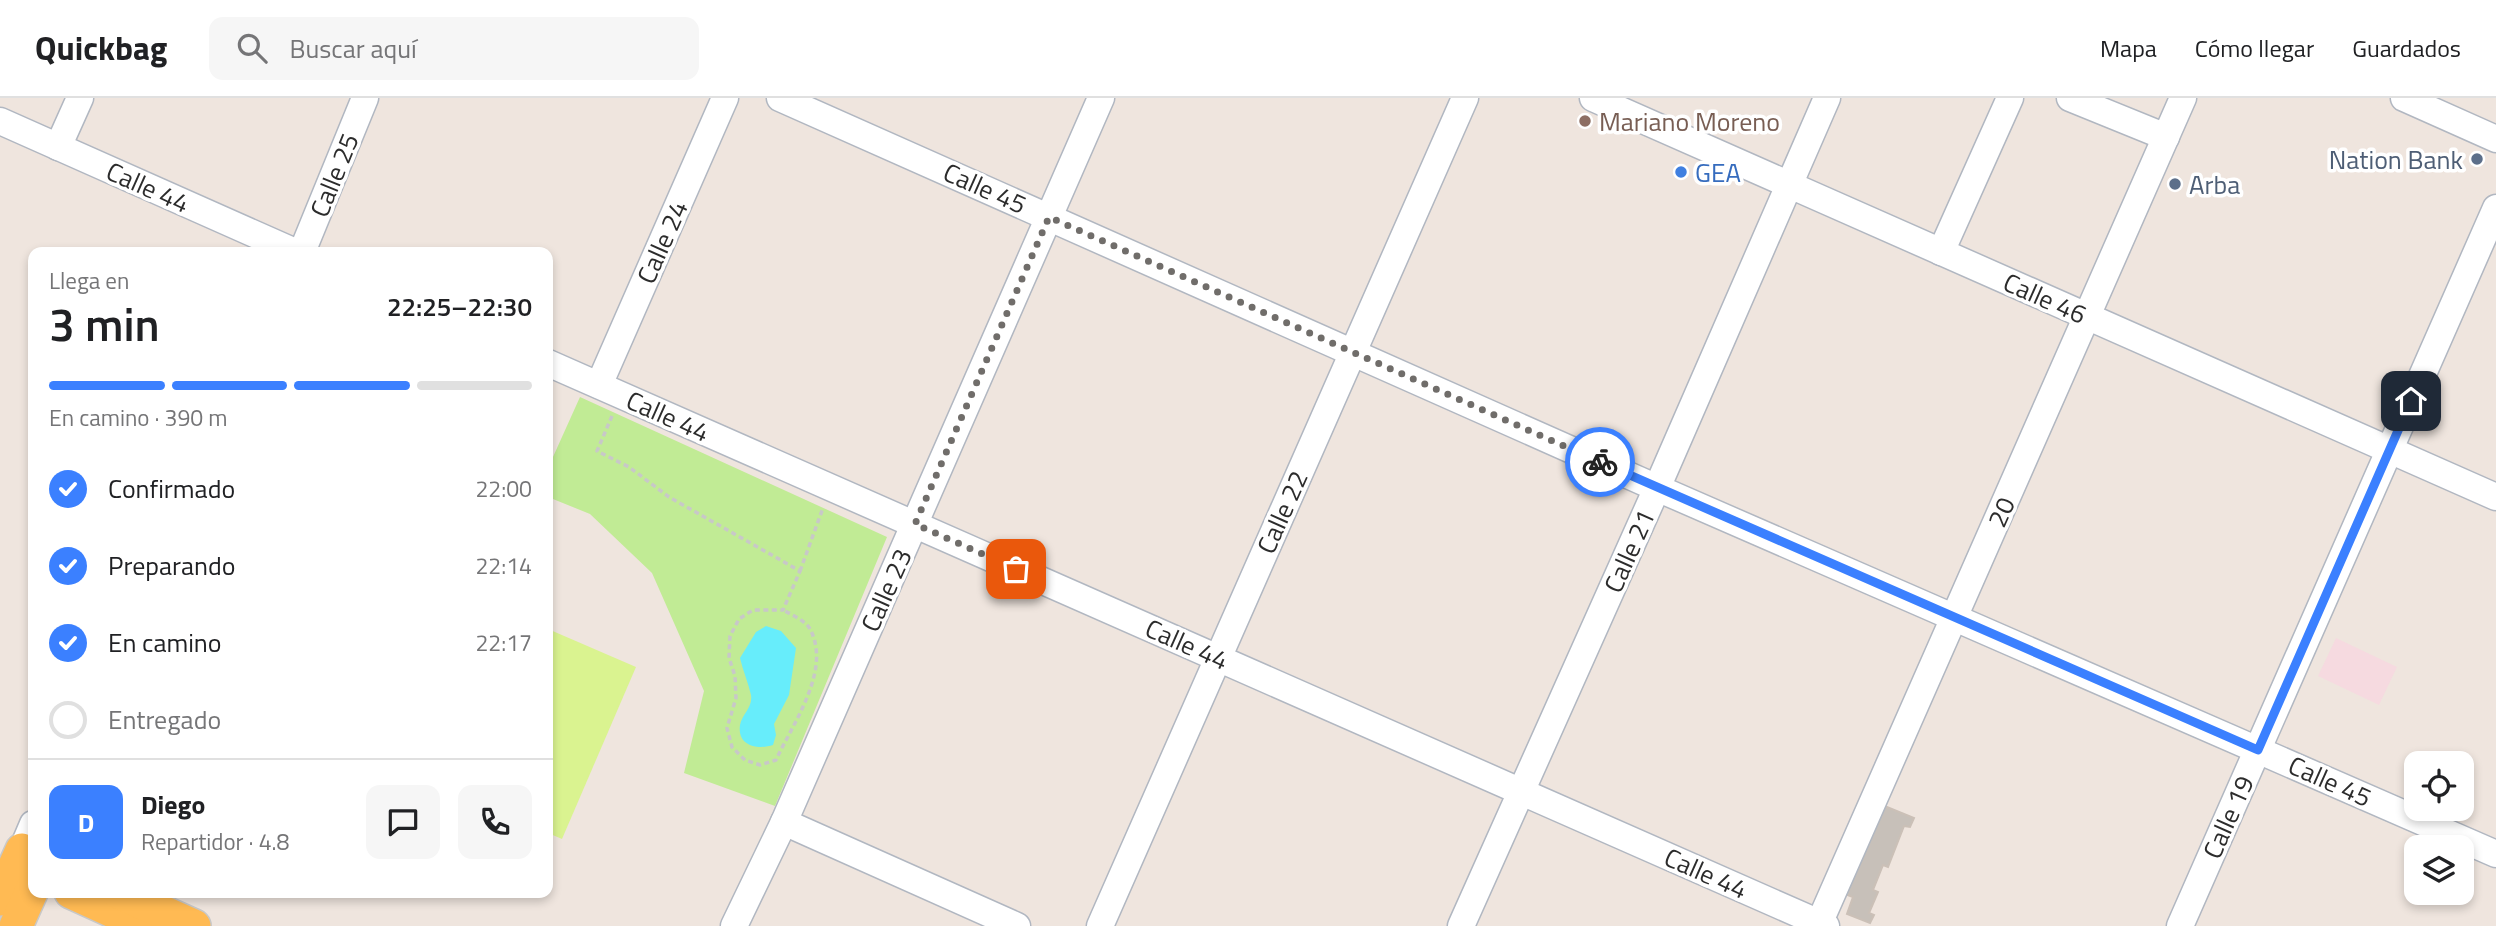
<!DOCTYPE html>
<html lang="es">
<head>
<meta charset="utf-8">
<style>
	:root { --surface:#fff; --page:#f6f6f6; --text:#202124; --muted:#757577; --line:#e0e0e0; --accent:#3b80ff }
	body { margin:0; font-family:"Titillium Web",sans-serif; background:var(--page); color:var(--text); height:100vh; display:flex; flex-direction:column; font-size:26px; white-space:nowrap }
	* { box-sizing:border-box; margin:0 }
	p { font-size:23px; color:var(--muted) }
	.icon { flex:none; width:38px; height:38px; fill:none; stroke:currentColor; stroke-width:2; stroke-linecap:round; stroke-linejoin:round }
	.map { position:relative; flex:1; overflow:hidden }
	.sheet { position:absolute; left:28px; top:149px; width:525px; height:651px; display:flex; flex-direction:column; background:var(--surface); border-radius:14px; box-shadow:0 4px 10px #0003 }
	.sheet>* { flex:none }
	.fabs { position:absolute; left:2404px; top:653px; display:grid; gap:14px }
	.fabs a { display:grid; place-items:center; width:70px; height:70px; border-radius:14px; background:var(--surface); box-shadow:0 4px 10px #0003; font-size:35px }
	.pin { position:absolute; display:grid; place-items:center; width:60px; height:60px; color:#fff; margin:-30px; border-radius:14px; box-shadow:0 4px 10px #0006 }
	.courier { position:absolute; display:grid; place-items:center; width:70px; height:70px; margin:-35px; border:5px solid #3b80ff; border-radius:50%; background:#fff; color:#222; box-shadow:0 2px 9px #0007 }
	.summary em { font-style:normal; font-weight:600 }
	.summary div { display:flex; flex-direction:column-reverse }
	.summary { display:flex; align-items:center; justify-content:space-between; height:119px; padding:0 21px }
	h1 { font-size:46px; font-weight:600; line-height:52px }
	.bar { display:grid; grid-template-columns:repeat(4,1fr); gap:10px 7px; align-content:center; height:84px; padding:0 21px }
	.bar i { height:9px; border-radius:5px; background:var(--line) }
	.bar .active { background:var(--accent) }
	.bar p { grid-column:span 4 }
	.line { display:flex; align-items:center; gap:18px; padding:0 21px; border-top:2px solid var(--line) }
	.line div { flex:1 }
	.round { display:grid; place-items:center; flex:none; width:74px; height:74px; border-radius:14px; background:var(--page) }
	ol { padding:0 21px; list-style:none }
	li { display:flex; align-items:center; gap:21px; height:77px }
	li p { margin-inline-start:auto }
	li .icon { padding:7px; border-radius:50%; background:var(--accent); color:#fff; stroke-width:4 }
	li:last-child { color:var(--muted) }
	li i { width:38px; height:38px; border:4px solid var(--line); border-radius:50% }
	header { display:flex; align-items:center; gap:42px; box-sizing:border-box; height:98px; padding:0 35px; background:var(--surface); border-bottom:2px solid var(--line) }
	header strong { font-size:33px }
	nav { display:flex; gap:38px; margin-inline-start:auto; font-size:24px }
	.search { width:490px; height:63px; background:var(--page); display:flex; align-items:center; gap:18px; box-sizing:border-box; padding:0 24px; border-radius:14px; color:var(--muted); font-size:26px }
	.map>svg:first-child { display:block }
	.medical { fill:#f6dae0 }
	.green { fill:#c1eb95 }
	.pitch { fill:#daf390 }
	.water { fill:#67edfb }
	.building { fill:#c7c0b9; stroke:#cbc0b7; stroke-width:2 }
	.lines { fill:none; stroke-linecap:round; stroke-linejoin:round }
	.minor-casing { stroke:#b1b7c1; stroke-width:29 }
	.major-casing { stroke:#c8c8c8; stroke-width:36 }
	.path { stroke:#c8c8c8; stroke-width:3.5; stroke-dasharray:5 3.5; stroke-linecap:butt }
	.minor { stroke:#fff; stroke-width:26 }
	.major { stroke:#ffba53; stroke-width:33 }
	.done { stroke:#706d6a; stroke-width:7; stroke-dasharray:0 12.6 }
	.route { stroke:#3b80ff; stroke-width:9 }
	.education-dot { fill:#8d6e63; stroke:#fff; stroke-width:2.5 }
	.service-dot { fill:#5c6f8a; stroke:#fff; stroke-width:2.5 }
	.shop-dot { fill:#3f7fe0; stroke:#fff; stroke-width:2.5 }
	.labels { text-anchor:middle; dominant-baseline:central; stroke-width:7; stroke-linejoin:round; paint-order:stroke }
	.education-label { font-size:26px; fill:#785e54; stroke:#fff; text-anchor:start }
	.service-label { font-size:26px; fill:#4e5e75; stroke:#fff; text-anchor:end }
	.shop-label { font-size:26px; fill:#366cbe; stroke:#fff; text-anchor:start }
	.street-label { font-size:26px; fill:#2c2c2c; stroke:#fff }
</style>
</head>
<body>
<header>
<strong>Quickbag</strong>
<div class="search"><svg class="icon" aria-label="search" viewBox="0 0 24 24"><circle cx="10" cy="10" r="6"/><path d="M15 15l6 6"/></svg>Buscar aquí</div>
<nav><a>Mapa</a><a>Cómo llegar</a><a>Guardados</a></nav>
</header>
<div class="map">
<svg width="2496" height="828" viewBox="0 0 2496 828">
	<rect width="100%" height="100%" fill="#efe5de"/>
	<path class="medical" d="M2336,540L2397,569L2379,607L2318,578Z"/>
	<path class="green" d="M580,299L887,439L775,708L684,675L704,593L652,475L590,416L548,399V370Z"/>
	<path class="pitch" d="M548,531L636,569L562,741L548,735Z"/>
	<path class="water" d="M766,528L781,533L796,550L789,597L774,626L776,637L773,647C758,652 737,648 740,627C742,616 753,609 751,597C748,584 743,573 740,560L756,534Z"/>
	<path class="building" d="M1882,707L1914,720L1910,729L1904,728L1888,769L1883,767L1873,792L1878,794L1869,815L1874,817L1870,825L1847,816L1853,799L1842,795Z"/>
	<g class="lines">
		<defs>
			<g id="minor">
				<path d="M780,0L1657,390L2496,756"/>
				<path d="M1593,0L2496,399"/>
				<path d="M2070,0L2166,39"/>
				<path d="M2404,0L2496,41"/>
				<path d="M0,23L295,154"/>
				<path d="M58,49L80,0"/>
				<path d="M302,154L365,0"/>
				<path d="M1941,154L2010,0"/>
				<path d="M548,265L1826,828"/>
				<path d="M599,287L725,0"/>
				<path d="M784,724L1017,828"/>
				<path d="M22,752L33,726"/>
				<path d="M734,828L784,724L1101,0"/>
				<path d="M1100,828L1465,0"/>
				<path d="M1461,828L1657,390L1827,0"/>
				<path d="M1818,828L2183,0"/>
				<path d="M2180,828L2496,110"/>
			</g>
			<g id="major">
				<path d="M71,794L139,825"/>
				<path d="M118,794L194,828"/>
				<path d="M0,801L22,752"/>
				<path d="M16,828L33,790"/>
			</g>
		</defs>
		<use href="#minor" class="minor-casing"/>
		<use href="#major" class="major-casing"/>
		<g class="path">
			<path d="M612,318L597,353L629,369L669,399L800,473L783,512H753L739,521L730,538L729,560L735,578L736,600L727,630L732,649L745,662L760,667L776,662C793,625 832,572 810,531C806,523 792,517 783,512"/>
			<path d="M800,473L823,410"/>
		</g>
		<use href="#minor" class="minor"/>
		<use href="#major" class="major"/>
	</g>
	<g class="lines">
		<path class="done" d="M1016,471L915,426L1049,119L1600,364"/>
		<path class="route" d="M1600,364L2258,652L2411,303"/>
	</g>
	<circle class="education-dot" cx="1585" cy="23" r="7"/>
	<g class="service-dot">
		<circle cx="2477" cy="61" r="7"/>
		<circle cx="2175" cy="86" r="7"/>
	</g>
	<circle class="shop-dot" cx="1681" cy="74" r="7"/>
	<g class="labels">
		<g class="education-label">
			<text x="1599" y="23">Mariano Moreno</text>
		</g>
		<g class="service-label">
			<text x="2463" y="61">Nation Bank</text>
			<text x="2189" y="86" text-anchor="start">Arba</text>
		</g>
		<g class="shop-label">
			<text x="1695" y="74">GEA</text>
		</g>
		<g class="street-label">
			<text transform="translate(334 77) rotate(-68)">Calle 25</text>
			<text transform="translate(148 89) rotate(24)">Calle 44</text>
			<text transform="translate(985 90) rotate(24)">Calle 45</text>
			<text transform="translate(662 144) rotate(-66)">Calle 24</text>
			<text transform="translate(2045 200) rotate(24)">Calle 46</text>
			<text transform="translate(668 318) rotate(24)">Calle 44</text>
			<text transform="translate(1282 414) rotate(-66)">Calle 22</text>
			<text transform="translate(2001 414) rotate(-66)">20</text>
			<text transform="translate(1629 453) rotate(-66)">Calle 21</text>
			<text transform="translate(886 492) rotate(-66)">Calle 23</text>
			<text transform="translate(1187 546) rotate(24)">Calle 44</text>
			<text transform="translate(2330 683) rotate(24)">Calle 45</text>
			<text transform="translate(2228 719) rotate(-66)">Calle 19</text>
			<text transform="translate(1706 775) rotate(24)">Calle 44</text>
		</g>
	</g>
</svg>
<div class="fabs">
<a><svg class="icon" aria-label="locate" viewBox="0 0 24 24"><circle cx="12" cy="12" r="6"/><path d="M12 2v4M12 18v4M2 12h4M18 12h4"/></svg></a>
<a><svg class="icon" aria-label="layers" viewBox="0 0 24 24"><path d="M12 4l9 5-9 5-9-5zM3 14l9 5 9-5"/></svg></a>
</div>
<div class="pin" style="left:1016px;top:471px;background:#ea580c"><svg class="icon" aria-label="bag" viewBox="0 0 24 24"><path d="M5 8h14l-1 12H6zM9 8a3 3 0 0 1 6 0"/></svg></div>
<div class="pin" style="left:2411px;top:303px;background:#1f2937"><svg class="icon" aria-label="home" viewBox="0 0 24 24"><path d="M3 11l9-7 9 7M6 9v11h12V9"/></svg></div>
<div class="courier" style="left:1600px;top:364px"><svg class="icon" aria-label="bike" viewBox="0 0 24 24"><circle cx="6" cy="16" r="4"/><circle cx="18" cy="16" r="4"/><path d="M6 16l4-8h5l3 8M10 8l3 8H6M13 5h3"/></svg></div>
<section class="sheet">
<div class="summary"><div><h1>3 min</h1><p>Llega en</p></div><em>22:25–22:30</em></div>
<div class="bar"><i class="active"></i><i class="active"></i><i class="active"></i><i></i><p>En camino · 390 m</p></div>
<ol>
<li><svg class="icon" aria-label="check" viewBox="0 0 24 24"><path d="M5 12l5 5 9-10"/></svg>Confirmado<p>22:00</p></li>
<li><svg class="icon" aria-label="check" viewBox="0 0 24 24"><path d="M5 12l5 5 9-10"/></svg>Preparando<p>22:14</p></li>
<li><svg class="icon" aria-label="check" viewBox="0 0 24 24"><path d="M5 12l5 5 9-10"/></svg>En camino<p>22:17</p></li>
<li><i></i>Entregado</li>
</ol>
<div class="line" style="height:126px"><b class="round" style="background:var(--accent);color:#fff">D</b><div><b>Diego</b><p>Repartidor · 4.8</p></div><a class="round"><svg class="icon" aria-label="chat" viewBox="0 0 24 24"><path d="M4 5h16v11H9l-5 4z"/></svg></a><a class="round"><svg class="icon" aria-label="phone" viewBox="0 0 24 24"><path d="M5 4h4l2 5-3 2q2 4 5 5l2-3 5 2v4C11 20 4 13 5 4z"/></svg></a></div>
</section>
</div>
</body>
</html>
